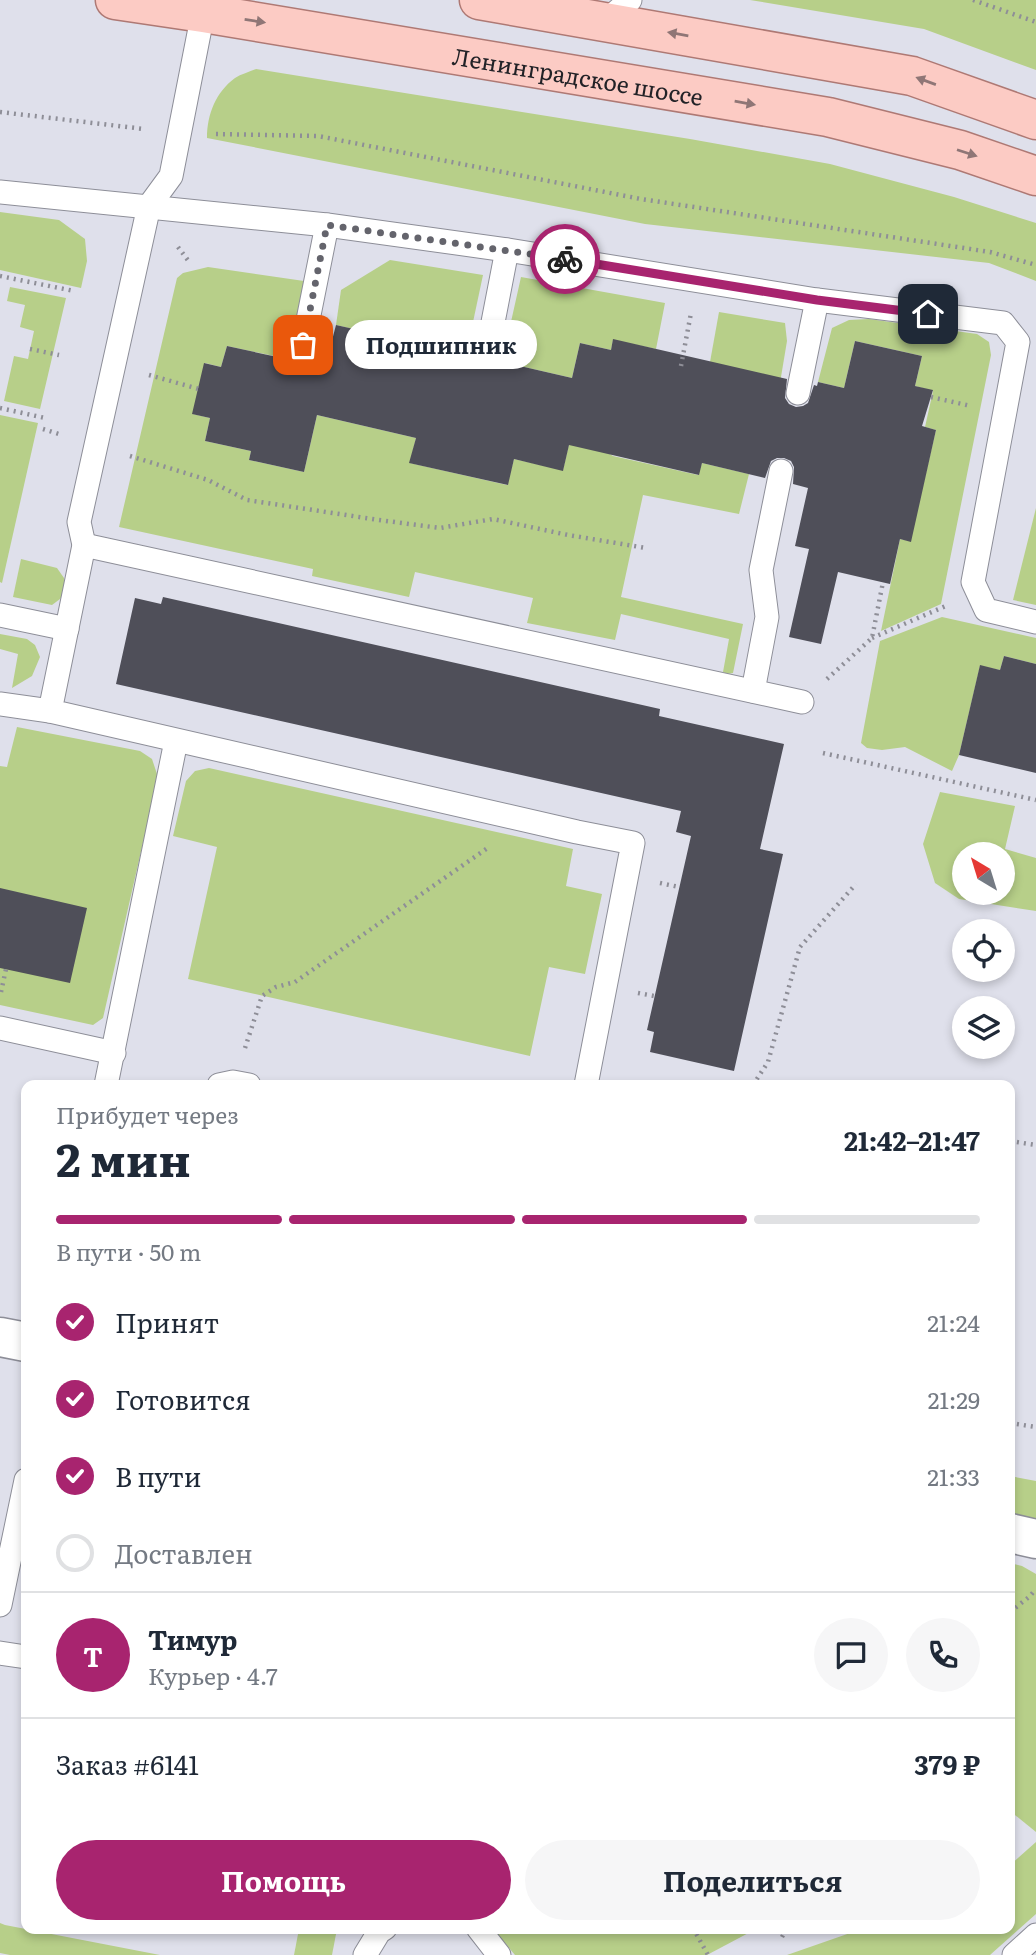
<!DOCTYPE html>
<html lang="ru">
<head>
<meta charset="utf-8">
<style>
	:root { --surface:#fff; --page:#f6f6f7; --text:#1f2937; --muted:#747a83; --line:#e0e1e3; --accent:#a8246f }
	body { margin:0; font-family:Literata,serif; background:var(--page); color:var(--text); height:100vh; display:flex; flex-direction:column; font-size:26px; white-space:nowrap }
	* { box-sizing:border-box; margin:0 }
	p { font-size:23px; color:var(--muted) }
	.icon { flex:none; width:38px; height:38px; fill:none; stroke:currentColor; stroke-width:2; stroke-linecap:round; stroke-linejoin:round }
	.map { position:relative; flex:1; overflow:hidden }
	.drawer { position:absolute; left:21px; top:1080px; width:994px; height:854px; display:flex; flex-direction:column; background:var(--surface); border-radius:14px; box-shadow:0 4px 10px #0003 }
	.drawer>* { flex:none }
	.needle { width:46px; rotate:322deg }
	.tools { position:absolute; left:952px; top:842px; display:grid; gap:14px }
	.tools a { display:grid; place-items:center; width:63px; height:63px; border-radius:50%; background:var(--surface); box-shadow:0 4px 10px #0003; font-size:35px }
	.pin { position:absolute; display:grid; place-items:center; width:60px; height:60px; color:#fff; margin:-30px; border-radius:14px; box-shadow:0 4px 10px #0006 }
	.courier { position:absolute; display:grid; place-items:center; width:70px; height:70px; margin:-35px; border:5px solid #a8246f; border-radius:50%; background:#fff; color:#222; box-shadow:0 2px 9px #0007 }
	.bubble { position:absolute; height:49px; border-radius:24px; background:var(--surface); box-shadow:0 4px 10px #0003; font-size:23px; font-weight:700; line-height:49px; text-align:center }
	.overview em { font-style:normal; font-weight:700 }
	.overview div { display:flex; flex-direction:column-reverse }
	.overview { display:flex; align-items:center; justify-content:space-between; height:119px; padding:0 35px }
	h1 { font-size:46px; font-weight:700; line-height:52px }
	.bar { display:grid; grid-template-columns:repeat(4,1fr); gap:10px 7px; align-content:center; height:84px; padding:0 35px }
	.bar i { height:9px; border-radius:5px; background:var(--line) }
	.bar .selected { background:var(--accent) }
	.bar p { grid-column:span 4 }
	.line { display:flex; align-items:center; gap:18px; padding:0 35px; border-top:2px solid var(--line) }
	.line div { flex:1 }
	.round { display:grid; place-items:center; flex:none; width:74px; height:74px; border-radius:37px; background:var(--page) }
	ol { padding:0 35px; list-style:none }
	li { display:flex; align-items:center; gap:21px; height:77px }
	li p { margin-inline-start:auto }
	li .icon { padding:7px; border-radius:50%; background:var(--accent); color:#fff; stroke-width:4 }
	li:last-child { color:var(--muted) }
	li i { width:38px; height:38px; border:4px solid var(--line); border-radius:50% }
	.action { display:flex; gap:14px; margin-top:auto; padding:14px 35px }
	.action a { flex:1; height:80px; border-radius:42px; background:var(--accent); color:#fff; font-size:28px; font-weight:700; line-height:80px; text-align:center }
	.action a+a { background:var(--page); color:var(--text) }
	.map>svg:first-child { display:block }
	.green { fill:#b7cf89; fill-rule:evenodd }
	.building { fill:#4f4f59 }
	.lines { fill:none; stroke-linecap:round; stroke-linejoin:round }
	.lane-casing { stroke:#8d8e98; stroke-width:25 }
	.street-casing { stroke:#8d8e98; stroke-width:41 }
	.primary-casing { stroke:#ae7974; stroke-width:41 }
	.path { stroke:#8e8e97; stroke-width:4.5; stroke-dasharray:2 5; stroke-linecap:butt }
	.lane { stroke:#fff; stroke-width:23 }
	.street { stroke:#fff; stroke-width:38 }
	.primary { stroke:#fccbc4; stroke-width:38 }
	.oneway { fill:#8f7676 }
	.done { stroke:#64646c; stroke-width:7; stroke-dasharray:0 12.6 }
	.route { stroke:#a8246f; stroke-width:9 }
	.labels { text-anchor:middle; dominant-baseline:central; stroke-width:7; stroke-linejoin:round; paint-order:stroke }
	.street-label { font-size:23px; fill:#222227; stroke:#ecedf8 }
</style>
</head>
<body>
<div class="map">
<svg width="1036" height="1955" viewBox="0 0 1036 1955">
	<rect width="100%" height="100%" fill="#dfe0eb"/>
	<g class="green">
		<path d="M750,0H1036V70L924,29Z"/>
		<path d="M256,69L690,139L830,164L954,197L1036,223V281L989,263L645,224L207,138C207,114 216,92 235,78C241,74 249,72 256,69Z"/>
		<path d="M0,212L59,220L85,239L87,261L81,288L0,270Z"/>
		<path d="M390,260L483,275L466,355L336,325L341,290Z"/>
		<path d="M208,267L304,281L307,298L293,360L227,346L221,367L205,363L193,414L210,418L205,441L251,451L249,460L304,472L317,415L416,438L410,463L507,485L514,459L563,470L572,431L613,456L698,475L702,463L749,474L739,514L643,495L621,597L743,624L733,673L727,674L723,672L729,639L621,614L615,640L527,623L533,598L415,572L409,597L312,576L313,569L119,527L177,278L183,273Z"/>
		<path d="M521,277L665,303L656,349L613,340L611,350L580,343L572,378L502,362Z"/>
		<path d="M10,287L66,298L40,409L4,401L14,356L28,359L34,331L20,327L25,305L7,301Z"/>
		<path d="M719,312L785,323L787,341L779,389L710,362Z"/>
		<path d="M869,319L977,334L989,342L991,355L941,604L881,631L900,539L910,541L936,430L925,427L933,391L915,386L922,356L855,341L844,388L818,382L832,328L849,320Z"/>
		<path d="M0,415L38,423L2,583L0,582Z"/>
		<path d="M1036,508V605L1013,600Z"/>
		<path d="M21,559L57,568L64,578L66,589L60,599L52,605L13,597Z"/>
		<path d="M942,617L1036,638V664L1004,656L1000,670L980,666L959,755L952,771L905,747L882,750L867,748L861,743L880,641Z"/>
		<path d="M0,634L27,639L35,645L40,657L32,676L12,688L18,654L0,649Z"/>
		<path d="M17,727L140,751L152,759L158,777L103,1018L93,1025L0,1005V766L7,767Z"/>
		<path d="M209,768L573,849L566,886L602,894L585,974L549,967L530,1056L188,979L217,847L173,836L186,781L195,771Z"/>
		<path d="M940,792L1015,806L1005,849L1036,858V911L959,899L935,883L923,844ZM964,854H1003V892H964Z"/>
		<path d="M1010,1476L1036,1481V1520L1010,1514Z"/>
		<path d="M1010,1563L1022,1566L1036,1574V1832L1010,1811Z"/>
		<path d="M1036,1842V1914L990,1955H787L853,1932L873,1929L1010,1928V1865Z"/>
		<path d="M0,1923L5,1925L160,1955H10L0,1953Z"/>
		<path d="M299,1929H337L332,1955H294Z"/>
		<path d="M493,1929H756L707,1955H515Z"/>
	</g>
	<g class="building">
		<path d="M336,325L478,357L485,362H502L572,378L580,343L611,350L613,339L787,379L785,398L789,404L796,407L803,406L808,403L814,385L817,386L818,382L844,388L855,341L922,356L915,386L933,390L922,426L936,430L911,542L900,539L890,584L838,572L821,644L789,637L809,549L795,546L808,488L793,484L794,467L791,461L784,458H777L771,461L765,478L702,463L699,475L569,445L563,471L514,459L508,485L409,463L416,438L317,415L304,472L249,460L251,451L205,441L210,418L192,414L204,363L221,367L227,346L305,363L306,358L313,355L316,349L329,352Z"/>
		<path d="M163,597L660,709L659,716L784,744L760,849L783,854L734,1071L650,1052L654,1032L647,1030L691,836L676,832L681,811L116,684L135,598L161,604Z"/>
		<path d="M1004,656L1036,664V773L959,755L980,665L1000,670Z"/>
		<path d="M0,888L87,908L70,983L0,968Z"/>
	</g>
	<g class="lines">
		<defs>
			<g id="lane">
				<path d="M203,13L171,176L149,206L79,522L84,545L50,711L577,832L633,843L586,1085"/>
				<path d="M606,21L630,0"/>
				<path d="M0,192L327,225L507,250L817,300L1003,323L1018,342L973,582L986,610L1036,622"/>
				<path d="M303,345L327,225"/>
				<path d="M488,348L507,250"/>
				<path d="M798,393L817,300"/>
				<path d="M84,545L802,702"/>
				<path d="M0,615L67,629"/>
				<path d="M753,691L767,617L761,570L781,471"/>
				<path d="M0,704L50,711"/>
				<path d="M0,1028L114,1053"/>
				<path d="M106,1085L176,741"/>
				<path d="M219,1085L233,1082L249,1085"/>
				<path d="M0,1605L26,1480"/>
				<path d="M0,1653L26,1657"/>
				<path d="M478,1928L499,1955"/>
				<path d="M365,1955L379,1932L385,1928"/>
				<path d="M1014,1955L1036,1935"/>
			</g>
			<g id="street">
				<path d="M0,1337L26,1342"/>
				<path d="M1010,1533L1036,1539"/>
			</g>
			<g id="primary">
				<path id="s1" d="M115,0L203,13L828,117L960,150L1036,176"/>
				<path d="M479,0L912,76L1036,120"/>
			</g>
		</defs>
		<use href="#lane" class="lane-casing"/>
		<use href="#street" class="street-casing"/>
		<use href="#primary" class="primary-casing"/>
		<g class="path">
			<path d="M973,0L1036,22"/>
			<path d="M0,112L144,129"/>
			<path d="M216,134L318,136L641,199L990,252L1036,265"/>
			<path d="M178,247L190,263"/>
			<path d="M0,276L74,291"/>
			<path d="M30,349L59,355"/>
			<path d="M681,366L691,313"/>
			<path d="M149,375L199,389"/>
			<path d="M931,397L971,406"/>
			<path d="M0,408L45,418"/>
			<path d="M43,429L62,435"/>
			<path d="M130,456L208,480L247,500L379,520L440,528L493,519L568,535L646,548"/>
			<path d="M872,638L948,605"/>
			<path d="M827,679L872,638L883,582"/>
			<path d="M823,753L1036,800"/>
			<path d="M660,883L679,887"/>
			<path d="M1,992L6,969"/>
			<path d="M638,993L654,996"/>
			<path d="M245,1048L262,996L276,987L295,982L489,847"/>
			<path d="M753,1085L768,1062L800,947L856,884"/>
			<path d="M1010,1141L1036,1145"/>
			<path d="M1010,1423L1036,1427"/>
			<path d="M1010,1612L1029,1597L1036,1589"/>
			<path d="M693,1928L708,1955"/>
			<path d="M782,1937L787,1928"/>
		</g>
		<use href="#lane" class="lane"/>
		<use href="#street" class="street"/>
		<use href="#primary" class="primary"/>
	</g>
	<defs><path id="oneway-solid" d="M-6-.8H1V-3.2L6.5 0L1 3.2V.8H-6Z" transform="scale(1.75)"/></defs>
	<g class="oneway">
		<use href="#oneway-solid" transform="translate(255 21) rotate(9)"/>
		<use href="#oneway-solid" transform="translate(678 34) rotate(-170)"/>
		<use href="#oneway-solid" transform="translate(926 81) rotate(-160)"/>
		<use href="#oneway-solid" transform="translate(745 103) rotate(10)"/>
		<use href="#oneway-solid" transform="translate(967 153) rotate(18)"/>
	</g>
	<g class="lines">
		<path class="done" d="M303,345L327,225L565,259"/>
		<path class="route" d="M565,259L817,300L928,314"/>
	</g>
	<g class="labels">
		<g class="street-label">
			<text stroke="none"><textPath href="#s1" startOffset="469">Ленинградское шоссе</textPath></text>
		</g>
	</g>
</svg>
<div class="tools">
<a><svg class="needle" viewBox="-14 -14 28 28"><path d="M0-13l5 13h-10z" fill="#e53935"/><path d="M0 13l5-13h-10z" fill="#747a83"/></svg></a>
<a><svg class="icon" aria-label="locate" viewBox="0 0 24 24"><circle cx="12" cy="12" r="6"/><path d="M12 2v4M12 18v4M2 12h4M18 12h4"/></svg></a>
<a><svg class="icon" aria-label="layers" viewBox="0 0 24 24"><path d="M12 4l9 5-9 5-9-5zM3 14l9 5 9-5"/></svg></a>
</div>
<div class="pin" style="left:303px;top:345px;background:#ea580c"><svg class="icon" aria-label="bag" viewBox="0 0 24 24"><path d="M5 8h14l-1 12H6zM9 8a3 3 0 0 1 6 0"/></svg></div>
<div class="pin" style="left:928px;top:314px;background:#1f2937"><svg class="icon" aria-label="home" viewBox="0 0 24 24"><path d="M3 11l9-7 9 7M6 9v11h12V9"/></svg></div>
<div class="courier" style="left:565px;top:259px"><svg class="icon" aria-label="bike" viewBox="0 0 24 24"><circle cx="6" cy="16" r="4"/><circle cx="18" cy="16" r="4"/><path d="M6 16l4-8h5l3 8M10 8l3 8H6M13 5h3"/></svg></div>
<div class="bubble" style="left:345px;top:320px;width:192px">Подшипник</div>
<section class="drawer">
<div class="overview"><div><h1>2 мин</h1><p>Прибудет через</p></div><em>21:42–21:47</em></div>
<div class="bar"><i class="selected"></i><i class="selected"></i><i class="selected"></i><i></i><p>В пути · 50 m</p></div>
<ol>
<li><svg class="icon" aria-label="check" viewBox="0 0 24 24"><path d="M5 12l5 5 9-10"/></svg>Принят<p>21:24</p></li>
<li><svg class="icon" aria-label="check" viewBox="0 0 24 24"><path d="M5 12l5 5 9-10"/></svg>Готовится<p>21:29</p></li>
<li><svg class="icon" aria-label="check" viewBox="0 0 24 24"><path d="M5 12l5 5 9-10"/></svg>В пути<p>21:33</p></li>
<li><i></i>Доставлен</li>
</ol>
<div class="line" style="height:126px"><b class="round" style="background:var(--accent);color:#fff">Т</b><div><b>Тимур</b><p>Курьер · 4.7</p></div><a class="round"><svg class="icon" aria-label="chat" viewBox="0 0 24 24"><path d="M4 5h16v11H9l-5 4z"/></svg></a><a class="round"><svg class="icon" aria-label="phone" viewBox="0 0 24 24"><path d="M5 4h4l2 5-3 2q2 4 5 5l2-3 5 2v4C11 20 4 13 5 4z"/></svg></a></div>
<div class="line" style="height:91px"><div>Заказ #6141</div><b>379 ₽</b></div>
<div class="action"><a>Помощь</a><a>Поделиться</a></div>
</section>
</div>
</body>
</html>
